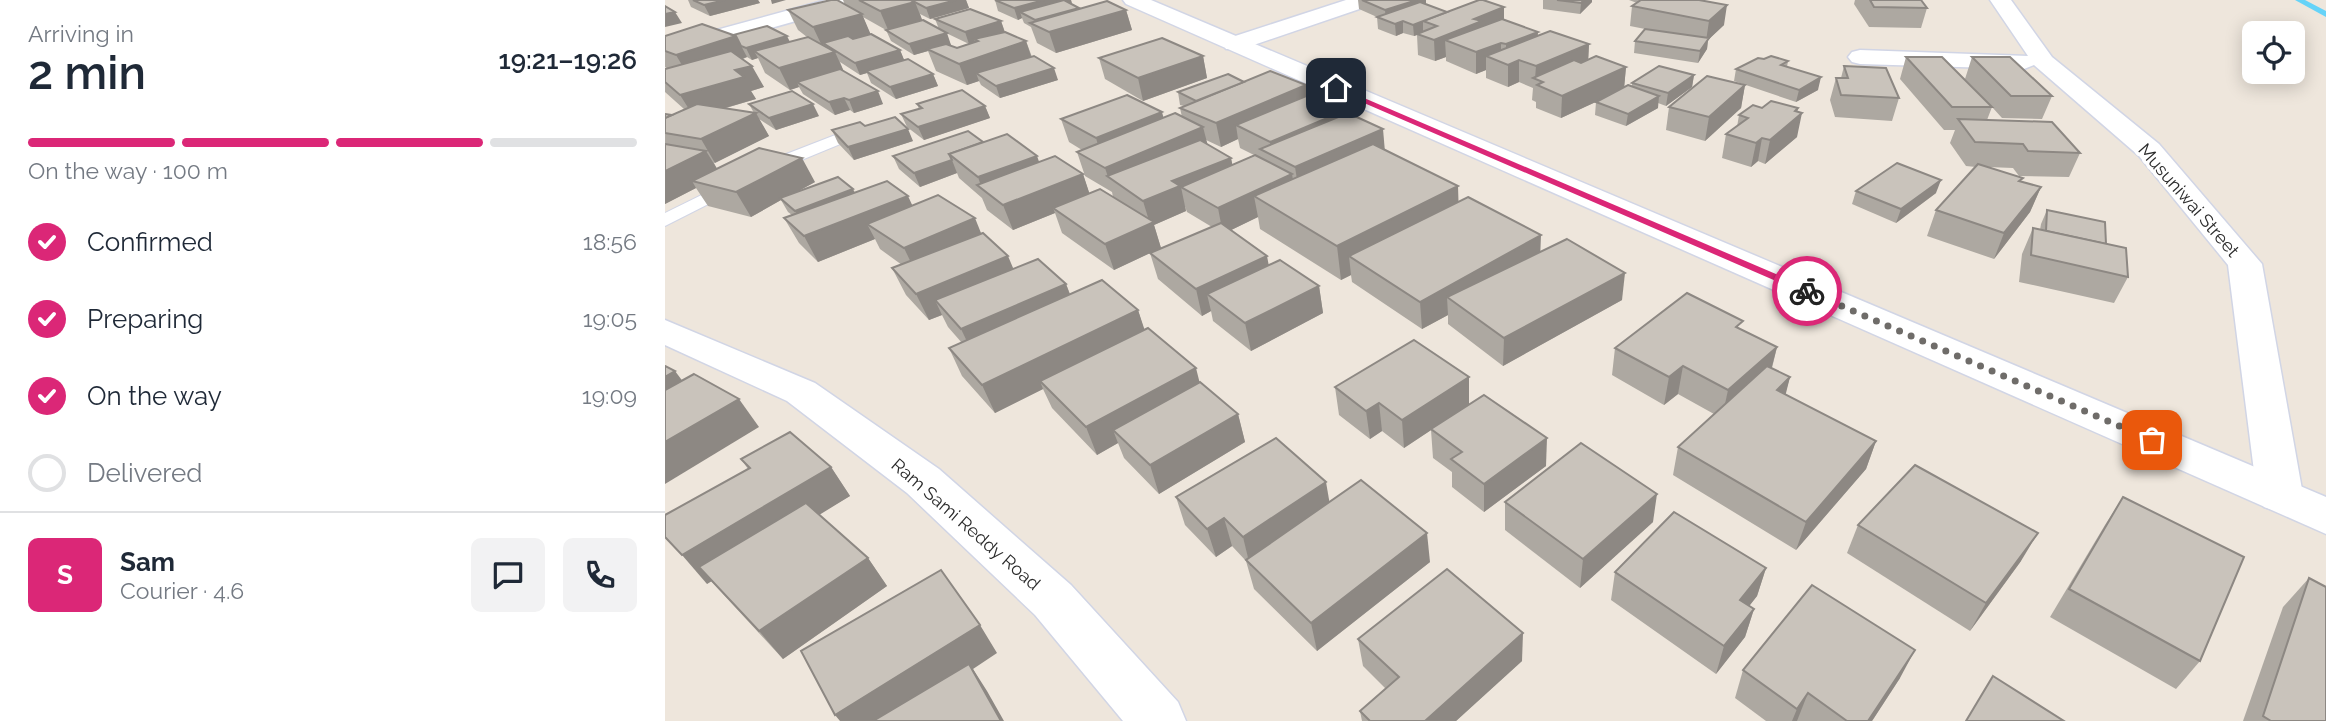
<!DOCTYPE html>
<html lang="en">
<head>
<meta charset="utf-8">
<style>
	:root { --surface:#fff; --page:#f2f2f3; --text:#1f2937; --muted:#747a83; --line:#e0e1e3; --accent:#db2777 }
	body { margin:0; font-family:Raleway,sans-serif; background:var(--page); color:var(--text); height:100vh; display:flex; flex-direction:column; font-size:26px; white-space:nowrap }
	* { box-sizing:border-box; margin:0 }
	p { font-size:23px; color:var(--muted) }
	.icon { flex:none; width:38px; height:38px; fill:none; stroke:currentColor; stroke-width:2; stroke-linecap:round; stroke-linejoin:round }
	.map { position:relative; flex:1; overflow:hidden }
	.sheet { display:flex; flex-direction:column; background:var(--surface); width:665px }
	.sheet>* { flex:none }
	.controls { position:absolute; left:1577px; top:21px; display:grid; gap:14px }
	.controls a { display:grid; place-items:center; width:63px; height:63px; border-radius:10px; background:var(--surface); box-shadow:0 4px 18px #0003; font-size:35px }
	.pin { position:absolute; display:grid; place-items:center; width:60px; height:60px; color:#fff; margin:-30px; border-radius:14px; box-shadow:0 4px 10px #0006 }
	.courier { position:absolute; display:grid; place-items:center; width:70px; height:70px; margin:-35px; border:5px solid #db2777; border-radius:50%; background:#fff; color:#222; box-shadow:0 2px 9px #0007 }
	.overview em { font-style:normal; font-weight:600 }
	.overview div { display:flex; flex-direction:column-reverse }
	.overview { display:flex; align-items:center; justify-content:space-between; height:119px; padding:0 28px }
	h1 { font-size:46px; font-weight:600; line-height:52px }
	.bar { display:grid; grid-template-columns:repeat(4,1fr); gap:10px 7px; align-content:center; height:84px; padding:0 28px }
	.bar i { height:9px; border-radius:5px; background:var(--line) }
	.bar .on { background:var(--accent) }
	.bar p { grid-column:span 4 }
	.line { display:flex; align-items:center; gap:18px; padding:0 28px; border-top:2px solid var(--line) }
	.line div { flex:1 }
	.round { display:grid; place-items:center; flex:none; width:74px; height:74px; border-radius:10px; background:var(--page) }
	ol { padding:0 28px; list-style:none }
	li { display:flex; align-items:center; gap:21px; height:77px }
	li p { margin-inline-start:auto }
	li .icon { padding:7px; border-radius:50%; background:var(--accent); color:#fff; stroke-width:4 }
	li:last-child { color:var(--muted) }
	li i { width:38px; height:38px; border:4px solid var(--line); border-radius:50% }
	main { display:flex; flex:1; min-height:0 }
	.map>svg:first-child { display:block }
	.lines { fill:none; stroke-linecap:round; stroke-linejoin:round }
	.stream { fill:#66d3f8; fill-rule:evenodd }
	.service-casing { stroke:#d1d5e5; stroke-width:2 }
	.minor-casing { stroke:#d1d5e5; stroke-width:3 }
	.secondary-casing { stroke:#d1d5e5; stroke-width:3 }
	.service { fill:#fff; fill-rule:evenodd }
	.minor { fill:#fff; fill-rule:evenodd }
	.secondary { fill:#fff; fill-rule:evenodd }
	.wall { fill:#ada8a1; fill-rule:evenodd }
	.shaded-wall { fill:#8d8883 }
	.building { fill:#c9c3bb; stroke:#8d8883; stroke-width:2 }
	.route { fill:#db2777 }
	.done { stroke:#6f6c69; stroke-width:7; stroke-dasharray:0 12.6 }
	.labels { text-anchor:middle; dominant-baseline:central; stroke-width:7; stroke-linejoin:round; paint-order:stroke }
	.street-label { font-size:18px; fill:#2b2b2b; stroke:#fff }
</style>
</head>
<body>
<main>
<section class="sheet">
<div class="overview"><div><h1>2 min</h1><p>Arriving in</p></div><em>19:21–19:26</em></div>
<div class="bar"><i class="on"></i><i class="on"></i><i class="on"></i><i></i><p>On the way · 100 m</p></div>
<ol>
<li><svg class="icon" aria-label="check" viewBox="0 0 24 24"><path d="M5 12l5 5 9-10"/></svg>Confirmed<p>18:56</p></li>
<li><svg class="icon" aria-label="check" viewBox="0 0 24 24"><path d="M5 12l5 5 9-10"/></svg>Preparing<p>19:05</p></li>
<li><svg class="icon" aria-label="check" viewBox="0 0 24 24"><path d="M5 12l5 5 9-10"/></svg>On the way<p>19:09</p></li>
<li><i></i>Delivered</li>
</ol>
<div class="line" style="height:126px"><b class="round" style="background:var(--accent);color:#fff">S</b><div><b>Sam</b><p>Courier · 4.6</p></div><a class="round"><svg class="icon" aria-label="chat" viewBox="0 0 24 24"><path d="M4 5h16v11H9l-5 4z"/></svg></a><a class="round"><svg class="icon" aria-label="phone" viewBox="0 0 24 24"><path d="M5 4h4l2 5-3 2q2 4 5 5l2-3 5 2v4C11 20 4 13 5 4z"/></svg></a></div>
</section>
<div class="map">
<svg width="1661" height="721" viewBox="0 0 1661 721">
	<rect width="100%" height="100%" fill="#eee6dc"/>
	<g class="lines">
		<path class="stream" d="M1630,0H1640L1661,11V17Z"/>
		<defs>
			<g id="service">
				<path d="M196,125L202,127L204,130L202,133L105,173L99,174L90,169L93,165Z"/>
				<path d="M65,181L71,182L74,186L71,190L0,226V213Z"/>
			</g>
			<g id="minor">
				<path d="M161,0H194L191,4L0,58V44Z"/>
				<path d="M681,0H712L709,4L577,49H561L558,44L561,39Z"/>
				<path d="M1325,0H1346L1387,57L1494,144L1597,264L1638,495L1631,507L1615,512L1599,507L1592,495L1563,265L1474,156L1369,65L1359,69L1195,64L1187,62L1183,57L1187,52L1195,50L1363,56Z"/>
				<path d="M0,320L150,383L274,469L406,585L513,702L521,721H458L370,615L242,493L122,401L0,345Z"/>
			</g>
			<path id="secondary" d="M458,0H486L1661,497V534L461,4Z"/>
		</defs>
		<use href="#service" class="service-casing"/>
		<use href="#minor" class="minor-casing"/>
		<use href="#secondary" class="secondary-casing"/>
		<use href="#service" class="service"/>
		<use href="#minor" class="minor"/>
		<use href="#secondary" class="secondary"/>
	</g>
	<g class="wall">
		<path d="M23,0H93L95,3L45,16L26,7Z"/>
		<path d="M178,0H301L304,8L265,19L255,14L257,20L274,29L270,19L336,21L340,32L361,41L367,57L393,80L335,98L316,85L314,81L302,85L271,71L263,51L249,55L226,41L221,30L198,17L205,34L235,50L239,60L268,74L273,86L231,99L206,83L202,73L195,75L175,62L179,72L218,104L189,113L185,110L170,115L138,94L134,87L125,90L100,73L93,58L87,60L82,57L78,59L99,87L86,91L91,99L61,108L89,113L84,104L154,116L111,130L94,119L104,136L49,163L52,169L150,182L130,193L190,192L247,205L316,234L348,269L401,284L405,294L473,310L479,330L535,383L573,414L580,442L494,494L459,458L453,443L432,455L387,408L378,389L330,413L297,376L284,348L297,343L283,327L277,315L264,320L241,295L227,268L237,265L215,249L210,239L153,262L134,243L119,218L127,215L123,212L116,200L86,217L43,206L31,188L0,204V114L7,115L19,109L0,92V69L2,68L0,67V36L68,35L125,42L142,37L133,30L123,10L180,5ZM279,32L304,44L292,48L285,45H286Z"/>
		<path d="M330,0H406L407,4L414,9L461,10L467,30L391,53L372,43L366,27L359,23L357,18L353,20L333,11Z"/>
		<path d="M693,0H761V5L782,12L839,20L873,36L924,44L923,60L961,67L959,88L967,87V83L1029,75L1027,87L1001,106L993,103V108L961,126L930,115L931,102L937,99L896,118L871,108V102L867,100L868,88L854,82L843,87L821,78V70L811,74L781,61V57L770,61L753,55L752,35L749,36L738,33L731,36L713,29L712,17L694,9Z"/>
		<path d="M878,0H927V2L915,14L878,9Z"/>
		<path d="M964,0H1034L1059,25L1043,40L1042,49L1033,63L969,53L970,41L980,29L965,26L967,6L972,3Z"/>
		<path d="M1190,0H1256L1262,8L1256,28L1204,27L1189,4Z"/>
		<path d="M538,56L542,78L478,101L440,79L434,58Z"/>
		<path d="M1241,57L1311,90L1300,79L1307,57L1387,96L1377,119L1337,118L1327,107L1322,120L1415,153L1404,177L1354,176L1348,168L1323,167L1356,181L1376,187L1365,212L1329,259L1262,236L1271,210L1311,167L1301,166L1285,143L1290,130H1279L1235,79Z"/>
		<path d="M1099,59L1123,61L1122,67L1153,90L1131,102L1069,81L1071,69Z"/>
		<path d="M1179,66L1234,98L1227,121L1170,117L1165,100L1171,78H1176Z"/>
		<path d="M579,82L642,96L686,108L687,115L719,150L793,186V202L957,300L838,366L783,324V315L757,329L687,282L686,275L676,280L595,229L593,217L566,230L604,265L654,286L658,313L586,351L548,321L546,311L537,316L493,279L485,253L449,270L397,233L390,213L348,230L322,210L317,198L294,178L292,173L255,187L234,169L228,156L318,142L374,162L418,174L424,193L448,197L447,192L420,176L412,152L417,150L404,142L396,119L517,117L515,108L519,106L515,105L513,92ZM573,139L575,148L589,155L567,165L566,158L542,144L541,140L556,147ZM519,204L522,212L547,227L496,248L489,225L521,211Z"/>
		<path d="M1080,85L1076,108L1040,141L1001,130L1004,107Z"/>
		<path d="M252,104L320,106L325,118L259,140L242,127L236,114L254,109Z"/>
		<path d="M1097,108L1133,112L1132,137L1100,164L1093,161L1086,167L1057,158L1061,134L1072,127L1074,115Z"/>
		<path d="M200,126L248,141L189,160L173,143L167,130Z"/>
		<path d="M1191,191L1271,193L1231,223L1187,204Z"/>
		<path d="M1382,210L1441,244L1463,277L1449,303L1354,282L1357,254L1368,228L1375,230L1376,224Z"/>
		<path d="M1076,329L1112,347L1107,368L1125,377L1120,394L1211,441L1201,469L1131,550L1008,475L1013,447L1049,414L1013,394L999,405L947,375L950,348Z"/>
		<path d="M804,377V404L881,466L819,512L787,487V472L768,458L766,430L739,448L717,431L705,439L674,415L670,387Z"/>
		<path d="M76,459L166,467L185,496L154,514L203,558L222,586L118,659L46,581L42,584L83,469Z"/>
		<path d="M511,497L665,502L765,562L652,651L589,589L581,561L567,546L551,557L520,525Z"/>
		<path d="M1458,497L1535,661L1511,689L1385,617L1440,525Z"/>
		<path d="M840,502L988,522L915,588L840,530Z"/>
		<path d="M1193,525L1356,561L1305,631L1182,553Z"/>
		<path d="M1101,568L1092,596L1084,606L1089,609L1080,637L1051,674L946,600L950,572Z"/>
		<path d="M1644,578L1661,721H1578L1618,607Z"/>
		<path d="M693,639L857,661L791,721H697L695,711L721,689L698,666Z"/>
		<path d="M1078,670L1235,678L1207,721H1101L1070,698Z"/>
	</g>
	<g class="shaded-wall">
		<path d="M60,0H93L95,3L45,16L39,5Z"/>
		<path d="M106,0H121L107,4Z"/>
		<path d="M291,0H301L304,8L265,19L261,8Z"/>
		<path d="M379,0H406L407,4L355,12L357,18L353,20L349,8Z"/>
		<path d="M752,0H761V8L721,21L720,10Z"/>
		<path d="M919,0H927V2L915,14L916,3Z"/>
		<path d="M250,2L258,22L224,32L215,11Z"/>
		<path d="M1062,5L1059,25L1043,40L1042,49L1033,63L1035,51L1041,41L1044,21Z"/>
		<path d="M839,7V27L780,40L781,57L770,61L769,40L809,19Z"/>
		<path d="M461,10L467,30L391,53L384,32Z"/>
		<path d="M10,12L17,23L0,27V14Z"/>
		<path d="M197,14L206,35L162,46L158,43L159,47L158,48L148,27Z"/>
		<path d="M336,21L340,33L309,39L310,42L304,44L300,32Z"/>
		<path d="M738,21V33L731,36L730,24Z"/>
		<path d="M758,21V33L752,34V35L749,36L748,25Z"/>
		<path d="M873,32L872,53L854,60V82L843,87V65L841,64V44Z"/>
		<path d="M282,33L286,45L265,51L262,49L263,51L249,55L244,44Z"/>
		<path d="M71,36L82,57L24,77L11,55Z"/>
		<path d="M122,36L128,48L89,51L93,58L87,60L81,48Z"/>
		<path d="M361,41L368,62L311,73L314,81L302,85L294,64Z"/>
		<path d="M836,43V62L821,56V70L811,74V52Z"/>
		<path d="M924,44L923,65L878,82L870,79L871,66Z"/>
		<path d="M235,50L240,62L201,71L202,73L195,75L190,63Z"/>
		<path d="M170,52L180,74L132,82L134,87L125,90L114,68Z"/>
		<path d="M538,56L542,78L478,101L473,78Z"/>
		<path d="M87,66L99,87L86,91L91,99L29,117L15,95L70,70Z"/>
		<path d="M961,67L959,89L896,118L897,96Z"/>
		<path d="M389,68L393,80L335,98L331,86Z"/>
		<path d="M268,74L273,86L231,99L225,87Z"/>
		<path d="M1029,75L1027,87L1001,106L1003,93Z"/>
		<path d="M1156,77L1153,90L1131,102L1134,90Z"/>
		<path d="M641,85L644,108L571,125L573,139L556,147L551,123Z"/>
		<path d="M1080,85L1076,108L1040,141L1044,117Z"/>
		<path d="M213,91L218,104L189,113L184,100Z"/>
		<path d="M994,96L993,108L961,126L963,114Z"/>
		<path d="M179,98L185,110L170,115L164,102Z"/>
		<path d="M148,104L154,116L111,130L104,118Z"/>
		<path d="M320,106L325,118L259,140L253,127Z"/>
		<path d="M686,108L689,131L607,155L605,142Z"/>
		<path d="M1133,108L1131,118L1137,113L1132,137L1100,164L1105,140Z"/>
		<path d="M497,112L503,135L438,162L431,138Z"/>
		<path d="M91,113L104,136L50,163L36,139Z"/>
		<path d="M538,127L544,150L443,177L440,168Z"/>
		<path d="M243,129L248,141L189,160L183,147Z"/>
		<path d="M718,129L720,152L634,192L630,167Z"/>
		<path d="M1097,138L1093,161L1086,167L1091,143Z"/>
		<path d="M41,151L56,175L27,181L31,188L0,204V171Z"/>
		<path d="M372,156L381,181L317,189L313,177Z"/>
		<path d="M137,158L150,182L117,200L115,198L116,200L86,217L71,192Z"/>
		<path d="M566,158L571,182L516,187L521,211L489,225L496,248L449,270L440,244L485,224L478,201L507,181Z"/>
		<path d="M287,160L292,173L255,187L249,173Z"/>
		<path d="M418,174L426,198L388,208L390,213L348,230L338,205Z"/>
		<path d="M627,174L631,198L589,196L593,217L558,234L553,208Z"/>
		<path d="M1276,180L1271,193L1231,223L1236,209Z"/>
		<path d="M793,186L794,218L684,256L686,275L676,280L672,246Z"/>
		<path d="M1376,187L1365,212L1329,259L1339,233Z"/>
		<path d="M188,189L195,203L138,225L130,211Z"/>
		<path d="M243,196L255,222L202,224L210,239L153,262L139,236Z"/>
		<path d="M310,218L320,243L252,275L239,248Z"/>
		<path d="M876,235L875,261L782,297L783,315L757,329L755,302Z"/>
		<path d="M343,256L354,282L270,300L277,315L264,320L251,294Z"/>
		<path d="M602,256L607,282L542,294L546,311L537,316L531,289Z"/>
		<path d="M960,273L957,300L838,366L839,338Z"/>
		<path d="M401,284L411,311L309,356L296,329Z"/>
		<path d="M654,286L658,313L586,351L580,323Z"/>
		<path d="M473,310L482,337L375,381L378,389L330,413L317,385Z"/>
		<path d="M1112,347L1105,374L1057,418L1063,390Z"/>
		<path d="M1018,366L1013,394L999,405L1004,377Z"/>
		<path d="M531,368L538,396L448,430L453,443L432,455L421,427Z"/>
		<path d="M10,371L31,399L0,417V377Z"/>
		<path d="M804,377V405L739,448L737,420Z"/>
		<path d="M1125,377L1118,405L1112,390Z"/>
		<path d="M74,399L94,427L0,484V442Z"/>
		<path d="M714,403L717,431L705,439L701,411Z"/>
		<path d="M573,414L580,442L494,494L485,465Z"/>
		<path d="M882,438L881,466L819,512V484Z"/>
		<path d="M1211,441L1201,469L1131,550L1141,522Z"/>
		<path d="M166,467L185,496L42,584L17,555Z"/>
		<path d="M661,482L666,511L585,566L578,537Z"/>
		<path d="M992,494L988,522L915,588L918,559Z"/>
		<path d="M559,518L567,546L551,557L542,529Z"/>
		<path d="M762,533L765,562L652,651L646,623Z"/>
		<path d="M1373,533L1356,561L1305,631L1321,603Z"/>
		<path d="M203,558L222,586L118,659L94,631Z"/>
		<path d="M1101,568L1092,596L1067,628L1075,600Z"/>
		<path d="M1089,609L1080,637L1051,674L1059,646Z"/>
		<path d="M315,625L332,653L308,669L322,691L339,721H175L170,715Z"/>
		<path d="M858,633L857,661L791,721H760Z"/>
		<path d="M1250,650L1235,678L1207,721H1203Z"/>
		<path d="M1143,693L1132,721H1127L1132,709Z"/>
	</g>
	<g class="building">
		<path d="M28,0H60L39,5Z"/>
		<path d="M166,0H172L197,14L148,27L123,10Z"/>
		<path d="M194,0H246L250,2L215,11Z"/>
		<path d="M246,0H291L261,8Z"/>
		<path d="M330,0H379L349,8Z"/>
		<path d="M399,0L414,8L370,20L355,12Z"/>
		<path d="M697,0H752L720,10Z"/>
		<path d="M814,0H818L839,7L809,19L817,21L769,40L752,34L772,26L758,21Z"/>
		<path d="M892,0H919L916,3Z"/>
		<path d="M976,0H1034L1062,5L1044,21L967,6Z"/>
		<path d="M1205,0H1256L1262,8L1209,7Z"/>
		<path d="M442,1L461,10L384,32L365,23Z"/>
		<path d="M755,2L782,12L748,25L738,21L730,24L712,17Z"/>
		<path d="M0,6L10,12L0,14Z"/>
		<path d="M305,9L336,21L300,32L270,19Z"/>
		<path d="M837,19L873,32L841,44L836,43L811,52L780,40Z"/>
		<path d="M258,20L282,33L244,44L221,30Z"/>
		<path d="M37,24L71,36L11,55L0,51V36Z"/>
		<path d="M102,26L122,36L81,48L76,46L71,36L68,35Z"/>
		<path d="M980,29L1044,38L1035,51L970,41Z"/>
		<path d="M885,31L924,44L871,66L854,60L843,65L821,56Z"/>
		<path d="M340,32L361,41L294,64L262,49L281,44L292,48L313,41L309,39Z"/>
		<path d="M206,34L235,50L190,63L158,43L183,36L188,39Z"/>
		<path d="M143,37L170,52L114,68L89,51Z"/>
		<path d="M497,38L538,56L473,78L434,58Z"/>
		<path d="M66,51L87,66L70,70L79,77L15,95L0,82V69Z"/>
		<path d="M369,56L389,68L331,86L311,73Z"/>
		<path d="M931,56L961,67L897,96L872,85L878,82L868,78L909,60L916,63Z"/>
		<path d="M1106,56L1123,61L1116,65L1156,77L1134,90L1071,69L1093,58L1099,59Z"/>
		<path d="M1241,57H1277L1327,107H1287Z"/>
		<path d="M1307,57H1345L1387,96H1346Z"/>
		<path d="M243,59L268,74L225,87L201,71Z"/>
		<path d="M994,66L1029,75L1003,93L967,83Z"/>
		<path d="M1179,66L1221,68L1234,98L1176,95L1171,78H1183Z"/>
		<path d="M175,69L213,91L184,100L179,98L164,102L132,82Z"/>
		<path d="M605,71L641,85L551,123L515,108Z"/>
		<path d="M563,74L579,82L531,101L513,92Z"/>
		<path d="M1042,76L1080,85L1044,117L1004,107Z"/>
		<path d="M963,85L994,96L963,114L931,102Z"/>
		<path d="M297,90L320,106L253,127L236,114L257,108L252,104Z"/>
		<path d="M127,91L148,104L104,118L84,104Z"/>
		<path d="M651,92L686,108L605,142L571,125Z"/>
		<path d="M462,95L497,112L431,138L396,119Z"/>
		<path d="M1106,101L1133,108L1130,111L1137,113L1105,140L1097,138L1091,143L1061,134L1083,118L1074,115L1088,105L1097,108Z"/>
		<path d="M32,104L91,113L36,139L0,133V118Z"/>
		<path d="M510,113L538,127L440,168L412,152Z"/>
		<path d="M683,113L718,129L630,167L595,149Z"/>
		<path d="M0,114L7,115L0,118Z"/>
		<path d="M230,117L243,129L183,147L167,130L195,122L200,126Z"/>
		<path d="M1293,119L1387,122L1415,153L1363,151L1358,144L1310,142Z"/>
		<path d="M303,131L318,142L284,154L287,160L249,173L228,156Z"/>
		<path d="M342,134L372,156L313,177L284,154Z"/>
		<path d="M535,140L566,158L507,181L515,186L478,201L442,176Z"/>
		<path d="M0,144L41,151L0,171Z"/>
		<path d="M708,144L793,186L672,246L589,196Z"/>
		<path d="M94,148L137,158L71,192L27,181Z"/>
		<path d="M590,155L627,174L553,208L516,187Z"/>
		<path d="M390,156L418,174L338,205L312,185Z"/>
		<path d="M1232,163L1276,180L1236,209L1191,191Z"/>
		<path d="M1313,164L1358,178L1354,181L1376,187L1339,233L1271,210Z"/>
		<path d="M173,177L188,189L130,211L115,198Z"/>
		<path d="M222,181L243,196L139,236L119,218Z"/>
		<path d="M435,189L489,222L440,244L388,208Z"/>
		<path d="M273,195L310,218L239,248L202,224Z"/>
		<path d="M803,197L876,235L755,302L684,256Z"/>
		<path d="M1382,210L1440,222L1441,244L1381,231Z"/>
		<path d="M556,223L602,256L531,289L485,253Z"/>
		<path d="M1368,228L1461,248L1463,277L1366,255Z"/>
		<path d="M318,233L343,256L251,294L227,268Z"/>
		<path d="M902,239L960,273L839,338L782,297Z"/>
		<path d="M373,259L401,284L296,329L270,300Z"/>
		<path d="M615,260L654,286L580,323L542,294Z"/>
		<path d="M437,280L473,310L317,385L284,348Z"/>
		<path d="M1022,293L1078,321L1071,327L1112,347L1063,390L1018,366L1004,377L950,348Z"/>
		<path d="M483,328L531,368L421,427L375,381Z"/>
		<path d="M749,340L804,377L737,420L714,403L701,411L670,387Z"/>
		<path d="M0,366L10,371L0,377Z"/>
		<path d="M1102,366L1125,377L1112,390L1211,441L1141,522L1013,447Z"/>
		<path d="M29,374L74,399L0,442V390Z"/>
		<path d="M535,382L573,414L485,465L448,430Z"/>
		<path d="M819,395L882,438L819,484L786,459L797,452L766,429Z"/>
		<path d="M125,432L166,467L17,555L0,537V515L85,468L76,459Z"/>
		<path d="M611,438L661,482L578,537L559,518L542,529L511,497Z"/>
		<path d="M916,443L992,494L918,559L840,502Z"/>
		<path d="M1250,465L1373,533L1321,603L1193,525Z"/>
		<path d="M696,480L762,533L646,623L581,560Z"/>
		<path d="M1458,497L1579,557L1535,661L1404,589Z"/>
		<path d="M141,503L203,558L94,631L34,567Z"/>
		<path d="M1009,512L1101,568L1075,600L1089,609L1059,646L950,572Z"/>
		<path d="M782,569L858,633L760,721H705L695,711L734,677L693,639Z"/>
		<path d="M276,570L315,625L170,715L136,651Z"/>
		<path d="M1644,578L1661,587V721H1606L1598,716Z"/>
		<path d="M1147,585L1250,650L1203,721H1182L1143,693L1132,709L1078,670Z"/>
		<path d="M304,664L336,721H208Z"/>
		<path d="M1328,676L1399,721H1301Z"/>
	</g>
	<path class="route" d="M671,86L1146,289L1148,291L1139,293L669,90Z"/>
	<g class="lines">
		<path class="done" d="M1142,291L1487,440"/>
	</g>
	<g class="labels">
		<g class="street-label">
			<text transform="translate(1524 200) rotate(49)">Musuniwai Street</text>
			<text transform="translate(301 524) rotate(41)">Ram Sami Reddy Road</text>
		</g>
	</g>
</svg>
<div class="controls">
<a><svg class="icon" aria-label="locate" viewBox="0 0 24 24"><circle cx="12" cy="12" r="6"/><path d="M12 2v4M12 18v4M2 12h4M18 12h4"/></svg></a>
</div>
<div class="pin" style="left:1487px;top:440px;background:#ea580c"><svg class="icon" aria-label="bag" viewBox="0 0 24 24"><path d="M5 8h14l-1 12H6zM9 8a3 3 0 0 1 6 0"/></svg></div>
<div class="pin" style="left:671px;top:88px;background:#1f2937"><svg class="icon" aria-label="home" viewBox="0 0 24 24"><path d="M3 11l9-7 9 7M6 9v11h12V9"/></svg></div>
<div class="courier" style="left:1142px;top:291px"><svg class="icon" aria-label="bike" viewBox="0 0 24 24"><circle cx="6" cy="16" r="4"/><circle cx="18" cy="16" r="4"/><path d="M6 16l4-8h5l3 8M10 8l3 8H6M13 5h3"/></svg></div>
</div>
</main>
</body>
</html>
